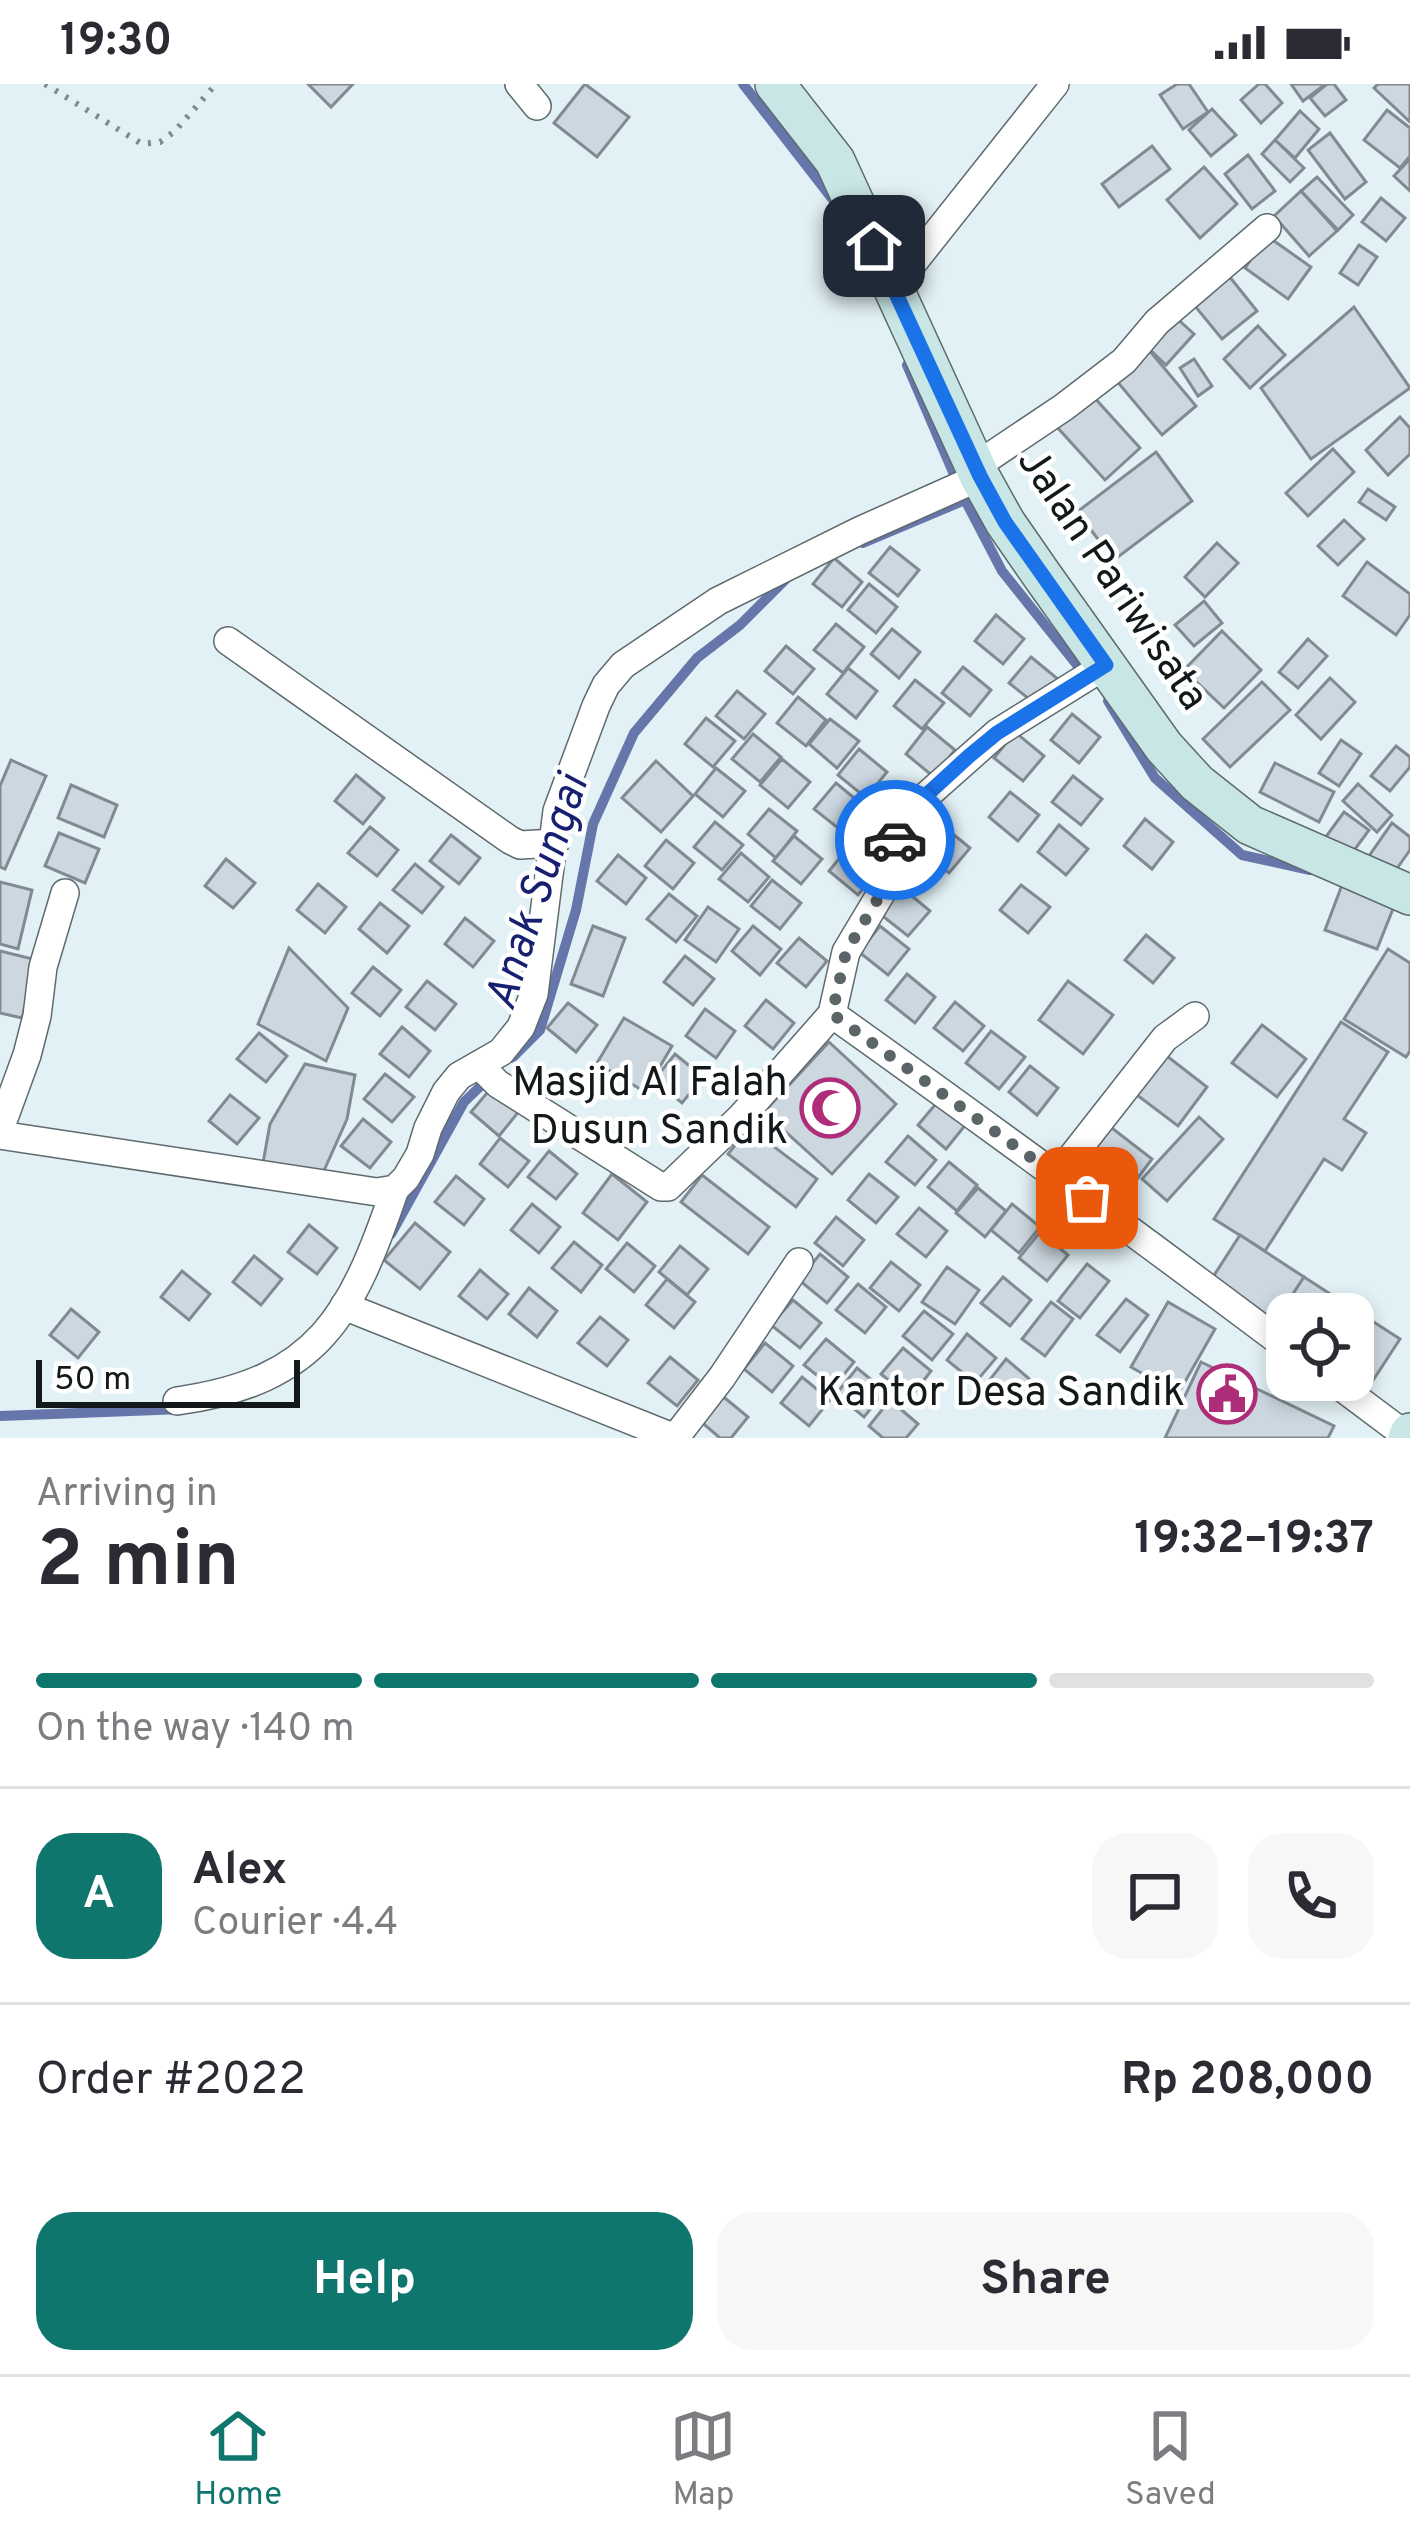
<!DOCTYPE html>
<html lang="en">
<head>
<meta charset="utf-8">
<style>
	:root { --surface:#fff; --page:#f7f7f7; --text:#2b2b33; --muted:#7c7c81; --line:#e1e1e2; --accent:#0f766e }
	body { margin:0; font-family:Overpass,sans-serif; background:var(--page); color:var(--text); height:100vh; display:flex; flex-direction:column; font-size:45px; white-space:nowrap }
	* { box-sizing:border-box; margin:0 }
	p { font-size:39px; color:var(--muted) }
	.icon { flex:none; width:66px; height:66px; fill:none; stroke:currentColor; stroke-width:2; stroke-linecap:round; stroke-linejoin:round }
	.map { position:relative; height:1354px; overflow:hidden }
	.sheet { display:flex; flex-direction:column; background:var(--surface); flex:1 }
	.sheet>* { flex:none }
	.tools { position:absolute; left:1266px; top:1209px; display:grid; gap:24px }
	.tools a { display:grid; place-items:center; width:108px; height:108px; border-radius:24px; background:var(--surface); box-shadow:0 6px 18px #0003; font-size:60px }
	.scale { position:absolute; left:36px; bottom:30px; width:264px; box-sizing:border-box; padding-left:12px; border:6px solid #13181a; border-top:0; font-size:33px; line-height:42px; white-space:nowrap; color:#13181a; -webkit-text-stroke:9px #fff; paint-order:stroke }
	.pin { position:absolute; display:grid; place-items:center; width:102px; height:102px; color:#fff; margin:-51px; border-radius:24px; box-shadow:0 6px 18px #0006 }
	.courier { position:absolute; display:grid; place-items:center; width:120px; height:120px; margin:-60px; border:9px solid #1a73e8; border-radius:50%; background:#fff; color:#222; box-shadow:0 3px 15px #0007 }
	.headline em { font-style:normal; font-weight:700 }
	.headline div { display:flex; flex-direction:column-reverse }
	.headline { display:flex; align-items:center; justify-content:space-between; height:204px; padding:0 36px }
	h1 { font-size:78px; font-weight:700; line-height:90px }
	.bar { display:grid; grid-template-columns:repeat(4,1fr); gap:18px 12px; align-content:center; height:144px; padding:0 36px }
	.bar i { height:15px; border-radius:9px; background:var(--line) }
	.bar .active { background:var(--accent) }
	.bar p { grid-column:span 4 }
	.line { display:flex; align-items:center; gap:30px; padding:0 36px; border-top:3px solid var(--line) }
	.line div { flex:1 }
	.round { display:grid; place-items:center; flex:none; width:126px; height:126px; border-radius:36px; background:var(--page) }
	.action { display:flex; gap:24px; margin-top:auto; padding:24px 36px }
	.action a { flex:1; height:138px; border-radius:36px; background:var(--accent); color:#fff; font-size:48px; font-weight:700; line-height:138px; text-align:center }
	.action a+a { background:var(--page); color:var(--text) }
	.status { display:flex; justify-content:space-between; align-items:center; height:84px; padding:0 60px; background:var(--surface); direction:ltr }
	.status svg { height:33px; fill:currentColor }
	.menu { display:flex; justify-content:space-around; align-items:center; height:168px; border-top:3px solid var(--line); background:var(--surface); font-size:33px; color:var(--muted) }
	.menu a { display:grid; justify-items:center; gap:6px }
	.menu .active { color:var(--accent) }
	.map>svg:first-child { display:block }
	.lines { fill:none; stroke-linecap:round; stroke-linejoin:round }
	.stream { stroke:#6676aa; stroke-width:10 }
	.building { fill:#ccd7e0; stroke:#818a92; stroke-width:3 }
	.street-casing { stroke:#5e6a6e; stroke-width:30 }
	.secondary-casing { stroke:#5e6a6e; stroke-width:42 }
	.path { stroke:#808a8d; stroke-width:6; stroke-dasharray:3 9; stroke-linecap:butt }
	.street { stroke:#fff; stroke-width:27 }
	.secondary { stroke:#c8e6e5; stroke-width:39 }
	.done { stroke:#5b6467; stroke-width:12; stroke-dasharray:0 21.6 }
	.route { stroke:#1a73e8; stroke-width:15 }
	.labels { text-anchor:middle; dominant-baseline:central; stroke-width:9; stroke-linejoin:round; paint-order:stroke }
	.street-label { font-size:42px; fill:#13181a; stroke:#fff }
	.poi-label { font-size:42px; fill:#13181a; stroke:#fff; text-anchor:end }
	.water-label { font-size:45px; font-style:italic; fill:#161f70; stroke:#fff }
</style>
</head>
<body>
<div class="status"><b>19:30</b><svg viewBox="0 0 49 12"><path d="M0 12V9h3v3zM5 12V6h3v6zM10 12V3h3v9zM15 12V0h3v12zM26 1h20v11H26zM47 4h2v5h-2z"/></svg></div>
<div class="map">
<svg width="1410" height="1354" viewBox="0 0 1410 1354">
	<rect width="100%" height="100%" fill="#e2f1f5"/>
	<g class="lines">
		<g class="stream">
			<path d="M743,0L837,121"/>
			<path d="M965,416L1002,487L1077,581"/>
			<path d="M863,459L965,416L907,281"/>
			<path d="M1108,617L1155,694L1242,771L1310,786"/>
			<path d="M512,974L540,946L576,826L593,740L634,649L697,574L740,541L786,495"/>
			<path d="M391,1150L464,1018L489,994"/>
			<path d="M0,1332L183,1325"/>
		</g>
	</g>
	<g class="building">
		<path d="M308,0H353L331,23Z"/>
		<path d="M585,0L629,33L597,73L554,39Z"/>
		<path d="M1177,0H1189L1208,28L1183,45L1160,11Z"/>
		<path d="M1259,0H1265L1282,19L1261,39L1241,16Z"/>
		<path d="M1291,0H1321L1323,2L1303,17Z"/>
		<path d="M1327,0H1334L1346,16L1325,32L1310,14Z"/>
		<path d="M1378,0H1410V38L1374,4Z"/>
		<path d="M1212,25L1236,51L1211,72L1189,46Z"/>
		<path d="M1387,26L1410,44V72L1400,84L1364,56Z"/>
		<path d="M1300,27L1319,45L1295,74L1275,56Z"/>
		<path d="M1330,49L1366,98L1345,115L1308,66Z"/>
		<path d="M1275,56L1304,84L1290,98L1262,70Z"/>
		<path d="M1152,62L1170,85L1119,123L1102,100Z"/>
		<path d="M1248,71L1275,107L1252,125L1225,90Z"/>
		<path d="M1410,75V107L1394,92Z"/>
		<path d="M1204,83L1237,120L1200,154L1167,116Z"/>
		<path d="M1317,93L1353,131L1338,146L1301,107Z"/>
		<path d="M1301,107L1337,147L1309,172L1274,132Z"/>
		<path d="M1381,114L1405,134L1386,157L1362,138Z"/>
		<path d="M1267,152L1311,183L1288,215L1245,184Z"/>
		<path d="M1359,161L1377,173L1358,201L1340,189Z"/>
		<path d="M1225,187L1257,227L1222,255L1190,216Z"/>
		<path d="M1354,223L1410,304L1311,375L1261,304Z"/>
		<path d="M1172,230L1194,250L1166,281L1144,260Z"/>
		<path d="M1258,242L1285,271L1250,304L1224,275Z"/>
		<path d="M1144,260L1196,322L1162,351L1110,289Z"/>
		<path d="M1194,275L1212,302L1198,312L1180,284Z"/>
		<path d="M1092,311L1140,364L1105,396L1057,343Z"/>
		<path d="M1400,333L1410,344V370L1388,391L1366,366Z"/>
		<path d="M1333,365L1354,388L1308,432L1286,409Z"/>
		<path d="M1156,368L1192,417L1114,476L1077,428Z"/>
		<path d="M1368,405L1395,423L1386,436L1359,418Z"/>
		<path d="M1344,436L1364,455L1338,481L1318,462Z"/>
		<path d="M1217,459L1238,479L1205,513L1185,493Z"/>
		<path d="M890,463L919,486L898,512L869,489Z"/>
		<path d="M834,474L862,498L842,523L813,500Z"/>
		<path d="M1367,478L1410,510V531L1396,551L1343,512Z"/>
		<path d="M869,500L897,523L876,549L848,526Z"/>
		<path d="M1204,517L1222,539L1194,562L1175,541Z"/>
		<path d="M996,531L1024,555L1003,580L975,557Z"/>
		<path d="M836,540L864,563L843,589L814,566Z"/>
		<path d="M892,545L920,568L899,594L871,570Z"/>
		<path d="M1222,547L1261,586L1224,624L1184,586Z"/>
		<path d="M1308,555L1327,572L1298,604L1279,588Z"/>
		<path d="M786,562L814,585L793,610L765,587Z"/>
		<path d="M1031,573L1059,596L1038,622L1009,599Z"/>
		<path d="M963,583L991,606L970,632L942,609Z"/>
		<path d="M848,584L877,607L856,634L827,610Z"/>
		<path d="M1330,594L1355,618L1321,655L1296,631Z"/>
		<path d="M915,596L944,619L922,645L894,622Z"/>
		<path d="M1262,598L1290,626L1230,683L1203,655Z"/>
		<path d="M737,607L765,630L744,655L716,632Z"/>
		<path d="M798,613L826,636L806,662L777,639Z"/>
		<path d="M1072,630L1100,653L1079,679L1051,656Z"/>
		<path d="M706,634L735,657L713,683L685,660Z"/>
		<path d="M830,635L859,657L837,684L809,660Z"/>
		<path d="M927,643L955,666L934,693L906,670Z"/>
		<path d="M1015,648L1044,672L1023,697L994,674Z"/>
		<path d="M753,650L781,673L760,698L732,675Z"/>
		<path d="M1341,656L1361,670L1339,702L1319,689Z"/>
		<path d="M1396,662L1410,673V683L1390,707L1371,692Z"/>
		<path d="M859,665L887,688L866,714L838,691Z"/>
		<path d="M782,675L810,698L788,724L760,701Z"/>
		<path d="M11,676L46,692L5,785L0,783V702Z"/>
		<path d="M656,677L693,712L661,748L622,714Z"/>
		<path d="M1275,679L1334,708L1319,738L1260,708Z"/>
		<path d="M716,684L745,707L723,733L695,710Z"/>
		<path d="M356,691L384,714L363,740L335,717Z"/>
		<path d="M1073,692L1102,715L1081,741L1052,718Z"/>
		<path d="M836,699L864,722L843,748L814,725Z"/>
		<path d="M1358,700L1392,731L1377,748L1343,717Z"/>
		<path d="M71,701L117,721L104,753L58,734Z"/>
		<path d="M1010,708L1039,731L1018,757L989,733Z"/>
		<path d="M769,725L797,747L776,774L748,750Z"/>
		<path d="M1344,728L1369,746L1350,772L1325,754Z"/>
		<path d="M1145,735L1173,758L1152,785L1124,762Z"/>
		<path d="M715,738L743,761L722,786L694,763Z"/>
		<path d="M1392,739L1410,753V766L1393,790L1369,772Z"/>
		<path d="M942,741L970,764L949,789L920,766Z"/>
		<path d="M1059,741L1088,765L1066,791L1038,768Z"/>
		<path d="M370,743L398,766L377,792L348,769Z"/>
		<path d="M59,749L99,765L85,799L45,782Z"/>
		<path d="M451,751L480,774L459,800L430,777Z"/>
		<path d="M794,752L822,775L801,800L773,777Z"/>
		<path d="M666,756L694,779L673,805L645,782Z"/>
		<path d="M850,761L879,785L858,811L829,787Z"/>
		<path d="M741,769L769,793L748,818L719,795Z"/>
		<path d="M618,771L646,794L626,820L597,797Z"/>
		<path d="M226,775L255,799L233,824L205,802Z"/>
		<path d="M415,780L443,803L422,829L393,806Z"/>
		<path d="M772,796L801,819L780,845L751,822Z"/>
		<path d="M0,798L32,806L18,865L0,860Z"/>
		<path d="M318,800L346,823L325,849L297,826Z"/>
		<path d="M1021,801L1050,823L1028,849L1000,826Z"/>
		<path d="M1342,801L1395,820L1377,865L1325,846Z"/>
		<path d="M901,803L930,827L908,852L880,830Z"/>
		<path d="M669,810L697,832L676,858L647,835Z"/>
		<path d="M380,819L409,842L387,869L359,845Z"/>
		<path d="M708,823L739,845L716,878L685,856Z"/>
		<path d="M465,834L494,857L473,883L445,860Z"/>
		<path d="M593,842L625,854L603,912L571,900Z"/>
		<path d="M753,842L781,865L760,891L732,867Z"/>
		<path d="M880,842L909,865L888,891L859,868Z"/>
		<path d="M1146,851L1174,874L1153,899L1125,876Z"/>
		<path d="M799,854L827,877L806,903L777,879Z"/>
		<path d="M289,864L348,924L326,977L258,940Z"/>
		<path d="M1388,865L1410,879V967L1406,973L1344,935Z"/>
		<path d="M0,867L37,876L22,934L0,929Z"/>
		<path d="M685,872L714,895L693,921L664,898Z"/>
		<path d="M373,883L401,906L380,932L352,909Z"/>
		<path d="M907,890L935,913L915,939L886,916Z"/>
		<path d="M427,897L456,920L435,946L406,923Z"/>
		<path d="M1068,897L1113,931L1083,970L1039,936Z"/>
		<path d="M766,916L794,939L773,965L745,942Z"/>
		<path d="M955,918L984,942L963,967L934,944Z"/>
		<path d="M568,919L597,941L576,968L547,944Z"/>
		<path d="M705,925L735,947L716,974L686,952Z"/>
		<path d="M624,934L672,962L645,1008L597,979Z"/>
		<path d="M1341,938L1388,968L1344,1035L1366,1049L1342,1086L1324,1075L1265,1167L1214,1135Z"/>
		<path d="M1262,941L1306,975L1277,1013L1232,979Z"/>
		<path d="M402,943L430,967L409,993L380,970Z"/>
		<path d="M991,947L1025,973L999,1005L966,979Z"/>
		<path d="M259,949L287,972L266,998L237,975Z"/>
		<path d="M829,958L896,1020L832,1090L764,1028Z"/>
		<path d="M1163,969L1207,1003L1178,1042L1133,1008Z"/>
		<path d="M675,970L703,993L682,1019L654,996Z"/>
		<path d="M305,980L355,991L347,1035L322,1091L263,1079L270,1040Z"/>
		<path d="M1030,982L1058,1004L1037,1031L1009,1008Z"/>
		<path d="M385,990L414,1013L392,1038L364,1015Z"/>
		<path d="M492,1003L520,1026L499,1052L471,1028Z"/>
		<path d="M230,1011L259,1034L237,1060L209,1037Z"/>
		<path d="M939,1016L967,1039L946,1065L918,1041Z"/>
		<path d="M1199,1033L1223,1055L1167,1117L1142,1095Z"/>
		<path d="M363,1035L391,1058L370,1084L341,1062Z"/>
		<path d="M1108,1041L1152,1075L1123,1114L1078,1080Z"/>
		<path d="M749,1044L817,1095L796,1123L728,1070Z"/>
		<path d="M908,1052L936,1076L915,1101L886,1078Z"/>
		<path d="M500,1054L529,1077L508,1103L480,1080Z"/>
		<path d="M549,1067L577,1090L556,1115L528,1093Z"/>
		<path d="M949,1078L977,1101L957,1127L928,1103Z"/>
		<path d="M612,1090L647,1118L618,1156L583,1129Z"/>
		<path d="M869,1090L898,1113L876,1139L848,1116Z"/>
		<path d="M702,1091L769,1143L748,1170L681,1118Z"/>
		<path d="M456,1092L484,1115L464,1141L435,1118Z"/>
		<path d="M978,1104L1006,1127L985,1153L956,1129Z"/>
		<path d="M532,1120L560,1143L539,1169L511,1146Z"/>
		<path d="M1012,1120L1040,1143L1019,1169L991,1146Z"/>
		<path d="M919,1124L947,1147L926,1173L897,1150Z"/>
		<path d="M836,1133L864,1156L843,1182L815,1159Z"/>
		<path d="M415,1139L450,1168L420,1205L384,1176Z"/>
		<path d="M309,1141L337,1164L317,1190L288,1168Z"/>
		<path d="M1040,1148L1068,1171L1047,1197L1019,1174Z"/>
		<path d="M1240,1151L1304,1193L1275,1238L1211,1196Z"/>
		<path d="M574,1158L602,1181L581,1208L552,1184Z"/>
		<path d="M627,1159L655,1182L634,1208L606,1185Z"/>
		<path d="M680,1162L708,1185L687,1211L659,1188Z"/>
		<path d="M820,1170L848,1193L827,1219L799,1196Z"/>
		<path d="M254,1172L282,1195L261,1221L233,1198Z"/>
		<path d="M891,1178L920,1201L899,1227L870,1204Z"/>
		<path d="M1087,1180L1109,1197L1080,1234L1058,1217Z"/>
		<path d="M947,1183L979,1206L955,1240L922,1218Z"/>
		<path d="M480,1186L508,1210L487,1235L459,1212Z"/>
		<path d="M182,1187L210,1210L189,1236L161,1213Z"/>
		<path d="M1003,1193L1031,1216L1010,1242L981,1219Z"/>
		<path d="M1304,1193L1400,1255L1368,1304L1353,1295V1230H1287V1251L1272,1242Z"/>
		<path d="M667,1195L695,1218L674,1244L646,1221Z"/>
		<path d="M858,1200L886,1223L865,1249L836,1226Z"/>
		<path d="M529,1204L557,1227L537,1253L509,1230Z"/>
		<path d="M1126,1215L1148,1231L1120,1268L1097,1251Z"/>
		<path d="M793,1216L821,1239L800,1264L771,1241Z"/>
		<path d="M1051,1218L1073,1235L1045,1272L1022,1255Z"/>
		<path d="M1168,1218L1215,1245L1178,1310L1131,1283Z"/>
		<path d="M71,1225L99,1248L78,1274L50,1251Z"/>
		<path d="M924,1227L953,1250L932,1276L903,1252Z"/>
		<path d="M600,1233L628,1256L607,1282L578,1259Z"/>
		<path d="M967,1250L996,1274L975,1299L947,1276Z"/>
		<path d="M826,1255L854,1278L833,1304L804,1281Z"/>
		<path d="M765,1259L793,1282L772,1308L744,1285Z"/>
		<path d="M903,1264L931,1287L910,1314L881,1290Z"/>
		<path d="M670,1273L698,1296L677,1322L648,1299Z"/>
		<path d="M1006,1275L1034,1299L1013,1324L985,1302Z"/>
		<path d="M1201,1278L1334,1342L1328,1354H1165Z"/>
		<path d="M857,1284L885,1307L864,1333L836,1310Z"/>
		<path d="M802,1293L830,1316L809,1342L781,1319Z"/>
		<path d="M720,1310L748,1333L731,1354H720L699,1336Z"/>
		<path d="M890,1316L918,1340L906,1354H883L869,1342Z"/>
	</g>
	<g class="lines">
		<defs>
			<g id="street">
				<path d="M519,0L537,22"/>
				<path d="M893,204L1055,0"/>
				<path d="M976,382L1064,323L1124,277L1157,238L1267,144"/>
				<path d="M228,557L510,756L520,761L555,759"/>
				<path d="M832,930C985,1039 1136,1150 1287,1263"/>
				<path d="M479,981L498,1000L661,1103H668L742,1032L832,930L846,868L889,796L900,739L908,728L997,649L1106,581"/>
				<path d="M0,1035L4,1034L27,971L37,932L43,883L65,809"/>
				<path d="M0,1051L377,1108L395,1105L406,1094L420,1070L428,1044L446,1008L459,992L501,968L521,943L534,910L557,727L596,622L606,601L623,581L718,517L859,447L980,393"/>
				<path d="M1056,1093L1165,954L1195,932"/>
				<path d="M344,1222L675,1354"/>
				<path d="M1332,1296L1408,1353"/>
				<path d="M177,1317C319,1297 352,1231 395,1105"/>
				<path d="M675,1354L722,1293L799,1178"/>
			</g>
			<g id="secondary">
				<path d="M775,0L835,77L980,393L1005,438L1041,490L1164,663L1197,699L1250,741L1410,811"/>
				<path d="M1408,1354L1410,1349"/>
			</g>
		</defs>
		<use href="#street" class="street-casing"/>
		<use href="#secondary" class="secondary-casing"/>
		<path class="path" d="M45,0L142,60L160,58L175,47L216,0"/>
		<use href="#street" class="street"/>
		<use href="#secondary" class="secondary"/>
	</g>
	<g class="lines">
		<path class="done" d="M895,756L889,796L846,868L832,930L1087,1114"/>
		<path class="route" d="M874,162L980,392L1005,438L1106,581L997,649L969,672L908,728L900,740L895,756"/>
	</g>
	<defs>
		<symbol id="mosque-ring" viewBox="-11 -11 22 22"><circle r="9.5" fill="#fff" stroke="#ae2d78" stroke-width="1.5"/><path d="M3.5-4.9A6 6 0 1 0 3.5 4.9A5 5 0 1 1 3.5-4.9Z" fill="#ae2d78"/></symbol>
		<symbol id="civic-ring" viewBox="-11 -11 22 22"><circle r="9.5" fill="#fff" stroke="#ae2d78" stroke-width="1.5"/><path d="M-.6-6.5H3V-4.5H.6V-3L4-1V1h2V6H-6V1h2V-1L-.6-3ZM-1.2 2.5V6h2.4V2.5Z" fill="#ae2d78"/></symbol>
	</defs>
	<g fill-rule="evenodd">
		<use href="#mosque-ring" x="797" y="991" width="66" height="66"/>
		<use href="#civic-ring" x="1194" y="1277" width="66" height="66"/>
	</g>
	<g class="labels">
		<g class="street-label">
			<text transform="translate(1111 496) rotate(56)">Jalan Pariwisata</text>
		</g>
		<g class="poi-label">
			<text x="788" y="1000">Masjid Al Falah<tspan x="788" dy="48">Dusun Sandik</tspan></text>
			<text x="1185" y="1310">Kantor Desa Sandik</text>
		</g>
		<g class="water-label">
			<text transform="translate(539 809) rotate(-72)">Anak Sungai</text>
		</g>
	</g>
</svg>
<div class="tools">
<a><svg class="icon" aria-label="locate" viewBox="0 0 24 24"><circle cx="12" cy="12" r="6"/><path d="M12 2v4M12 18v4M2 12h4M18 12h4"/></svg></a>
</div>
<div class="scale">50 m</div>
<div class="pin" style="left:1087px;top:1114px;background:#ea580c"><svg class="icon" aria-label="bag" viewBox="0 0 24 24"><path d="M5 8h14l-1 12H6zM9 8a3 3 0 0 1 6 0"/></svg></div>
<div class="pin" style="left:874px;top:162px;background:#1f2937"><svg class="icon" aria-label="home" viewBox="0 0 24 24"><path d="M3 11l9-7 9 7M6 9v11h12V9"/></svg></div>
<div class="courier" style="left:895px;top:756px"><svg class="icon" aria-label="car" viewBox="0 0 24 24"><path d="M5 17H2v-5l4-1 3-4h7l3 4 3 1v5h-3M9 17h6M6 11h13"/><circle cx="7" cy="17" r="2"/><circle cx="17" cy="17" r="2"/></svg></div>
</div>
<section class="sheet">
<div class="headline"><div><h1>2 min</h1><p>Arriving in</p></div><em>19:32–19:37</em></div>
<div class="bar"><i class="active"></i><i class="active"></i><i class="active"></i><i></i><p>On the way · 140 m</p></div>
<div class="line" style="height:216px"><b class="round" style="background:var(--accent);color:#fff">A</b><div><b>Alex</b><p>Courier · 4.4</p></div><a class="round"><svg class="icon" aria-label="chat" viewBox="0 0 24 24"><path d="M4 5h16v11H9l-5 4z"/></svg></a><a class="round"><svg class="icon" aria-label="phone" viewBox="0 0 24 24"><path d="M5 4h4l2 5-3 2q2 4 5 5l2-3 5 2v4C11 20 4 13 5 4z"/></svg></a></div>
<div class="line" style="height:156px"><div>Order #2022</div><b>Rp 208,000</b></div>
<div class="action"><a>Help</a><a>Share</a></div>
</section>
<nav class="menu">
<a class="active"><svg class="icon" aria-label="home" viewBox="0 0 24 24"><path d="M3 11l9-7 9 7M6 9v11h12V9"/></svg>Home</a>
<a><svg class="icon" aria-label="map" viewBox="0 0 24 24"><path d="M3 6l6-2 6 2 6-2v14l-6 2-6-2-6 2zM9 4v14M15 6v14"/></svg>Map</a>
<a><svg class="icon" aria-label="saved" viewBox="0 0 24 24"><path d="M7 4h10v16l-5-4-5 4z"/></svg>Saved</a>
</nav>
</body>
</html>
